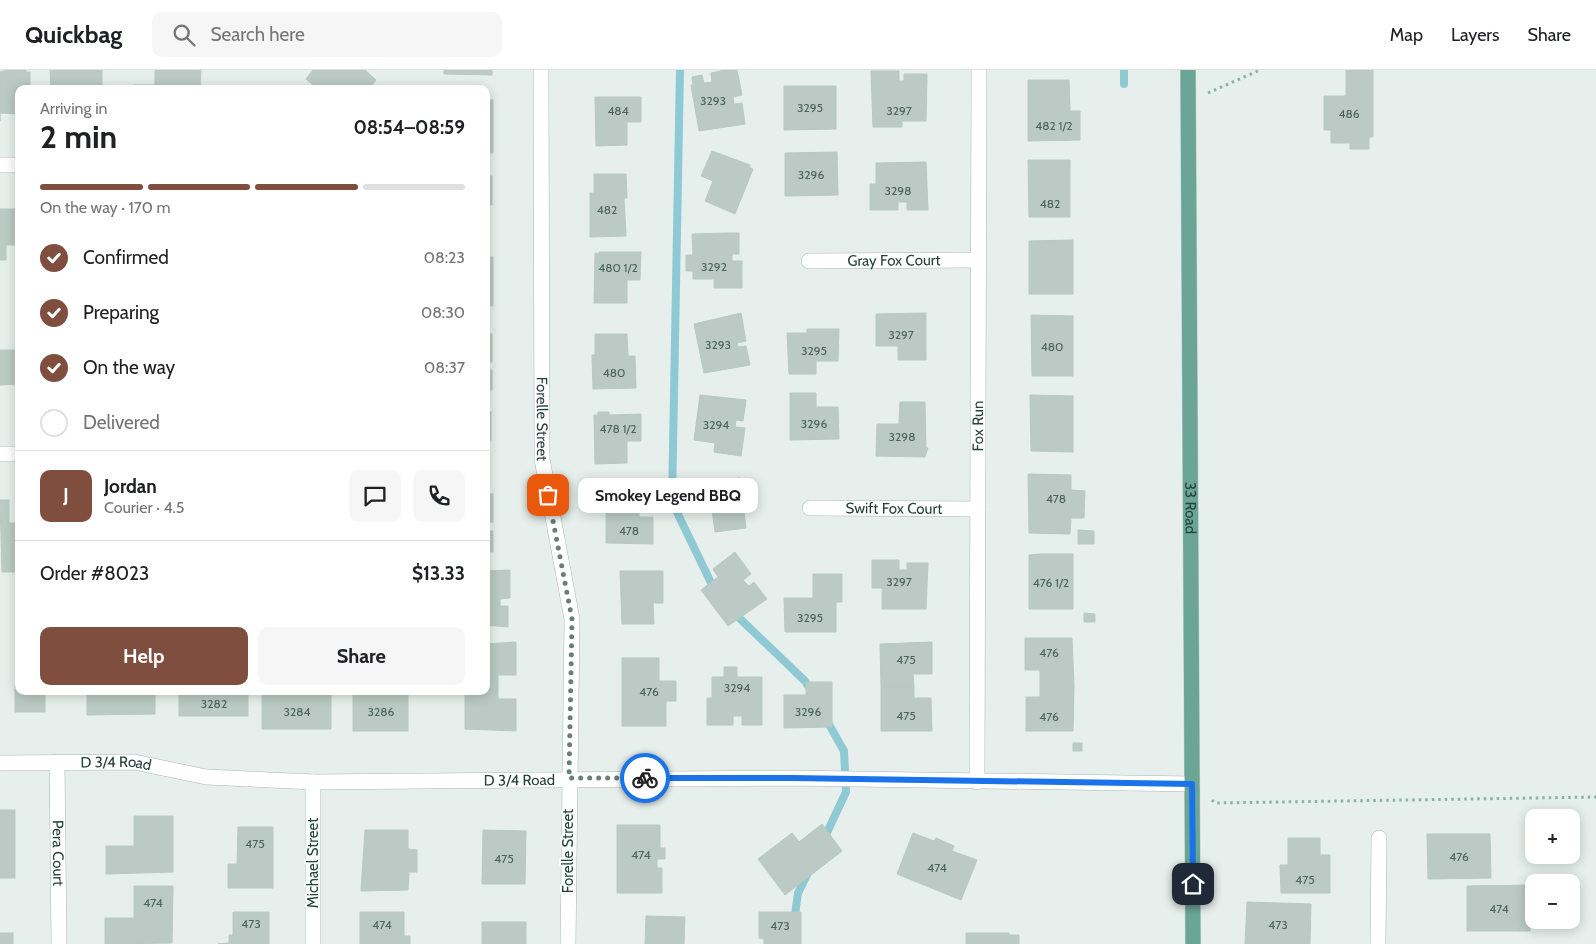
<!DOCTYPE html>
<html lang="en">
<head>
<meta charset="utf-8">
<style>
	:root { --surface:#fff; --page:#f6f6f6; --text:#202124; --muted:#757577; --line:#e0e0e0; --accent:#7f4e3f }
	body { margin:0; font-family:Cabin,sans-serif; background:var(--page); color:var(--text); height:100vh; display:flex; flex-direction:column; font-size:19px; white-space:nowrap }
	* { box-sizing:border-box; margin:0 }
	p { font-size:16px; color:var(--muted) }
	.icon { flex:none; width:28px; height:28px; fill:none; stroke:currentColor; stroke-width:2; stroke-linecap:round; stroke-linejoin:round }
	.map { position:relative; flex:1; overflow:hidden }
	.drawer { position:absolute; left:15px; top:15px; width:475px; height:610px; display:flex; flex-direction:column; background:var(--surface); border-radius:10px; box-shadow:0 2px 12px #0003 }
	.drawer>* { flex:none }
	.tools { position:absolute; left:1525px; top:739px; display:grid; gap:10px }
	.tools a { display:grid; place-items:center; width:55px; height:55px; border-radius:10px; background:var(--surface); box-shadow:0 2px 12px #0003; font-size:25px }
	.pin { position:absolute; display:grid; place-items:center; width:42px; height:42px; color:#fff; margin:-21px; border-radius:10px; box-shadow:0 2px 8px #0006 }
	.courier { position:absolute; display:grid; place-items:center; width:50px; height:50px; margin:-25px; border:4px solid #1a73e8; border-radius:50%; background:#fff; color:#222; box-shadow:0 1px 6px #0007 }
	.bubble { position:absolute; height:35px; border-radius:10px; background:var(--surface); box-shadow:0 2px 12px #0003; font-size:16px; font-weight:700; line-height:35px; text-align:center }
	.overview em { font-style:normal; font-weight:700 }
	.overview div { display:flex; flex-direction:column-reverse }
	.overview { display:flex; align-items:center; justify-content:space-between; height:85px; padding:0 25px }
	h1 { font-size:32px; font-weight:700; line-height:38px }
	.bar { display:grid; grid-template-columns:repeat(4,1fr); gap:8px 5px; align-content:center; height:60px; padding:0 25px }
	.bar i { height:6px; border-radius:4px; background:var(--line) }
	.bar .on { background:var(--accent) }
	.bar p { grid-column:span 4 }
	.line { display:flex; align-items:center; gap:12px; padding:0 25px; border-top:1px solid var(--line) }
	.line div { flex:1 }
	.round { display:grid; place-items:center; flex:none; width:52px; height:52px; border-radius:10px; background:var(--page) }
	ol { padding:0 25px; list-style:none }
	li { display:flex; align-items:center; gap:15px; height:55px }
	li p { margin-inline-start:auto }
	li .icon { padding:5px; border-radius:50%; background:var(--accent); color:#fff; stroke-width:4 }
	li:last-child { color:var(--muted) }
	li i { width:28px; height:28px; border:2px solid var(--line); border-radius:50% }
	.action { display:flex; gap:10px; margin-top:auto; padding:10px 25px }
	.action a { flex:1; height:58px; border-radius:10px; background:var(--accent); color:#fff; font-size:20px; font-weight:700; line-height:58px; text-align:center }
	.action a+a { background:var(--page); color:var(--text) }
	header { display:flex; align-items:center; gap:30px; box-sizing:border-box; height:70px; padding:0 25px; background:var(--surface); border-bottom:1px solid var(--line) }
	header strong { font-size:24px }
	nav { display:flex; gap:28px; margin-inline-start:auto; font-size:18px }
	.search { width:350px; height:45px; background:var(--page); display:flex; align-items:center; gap:12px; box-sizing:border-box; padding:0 18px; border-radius:10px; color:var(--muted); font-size:19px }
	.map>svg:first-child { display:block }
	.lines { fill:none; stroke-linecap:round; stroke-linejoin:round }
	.stream { stroke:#8ec9d4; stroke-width:8 }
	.building { fill:#bbcac4; stroke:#b8c9c2 }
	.minor-casing { stroke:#a8b8b2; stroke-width:16 }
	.major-casing { stroke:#c2cac8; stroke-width:16 }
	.path { stroke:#86b3a5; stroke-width:3; stroke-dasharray:2.5 4; stroke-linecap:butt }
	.minor { stroke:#fff; stroke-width:15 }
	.major { stroke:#6aa596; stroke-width:15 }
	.done { stroke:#687f78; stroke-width:5; stroke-dasharray:0 9 }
	.route { stroke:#1a73e8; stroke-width:6 }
	.labels { text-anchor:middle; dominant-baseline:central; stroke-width:4; stroke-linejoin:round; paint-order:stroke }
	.number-label { font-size:12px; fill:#4a645c }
	.street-label { font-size:15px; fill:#24423a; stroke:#f7fbf9 }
</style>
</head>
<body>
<header>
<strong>Quickbag</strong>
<div class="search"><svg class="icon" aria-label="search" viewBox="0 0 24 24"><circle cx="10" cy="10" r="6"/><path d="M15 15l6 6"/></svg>Search here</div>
<nav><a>Map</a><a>Layers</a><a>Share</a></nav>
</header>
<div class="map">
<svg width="1596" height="874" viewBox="0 0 1596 874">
	<rect width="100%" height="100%" fill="#e6efeb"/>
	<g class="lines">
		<g class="stream">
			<path d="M680,0L672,432L715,521"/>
			<path d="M1124,0V14"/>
			<path d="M732,541L805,611L810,619"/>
			<path d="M823,771L846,722L844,681L826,649"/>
			<path d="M794,852L798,823L809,801"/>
		</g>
	</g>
	<g class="building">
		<path d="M7,0H26V2H30V19H19V44L0,43V51V2Z"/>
		<path d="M50,0H102V19H51Z"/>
		<path d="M155,0H201L200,19H133V15H155Z"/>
		<path d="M313,0H365L376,10L369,19H318L306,9Z"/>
		<path d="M444,0H492V5L444,4Z"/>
		<path d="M725,0H737L742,25L733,27L734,34L742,33L745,54L699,61L691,15H693L692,7L702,5L704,13L712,12L711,3Z"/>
		<path d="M1346,0H1373V67H1369V79H1350V73H1331V60H1324V26H1346Z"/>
		<path d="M871,1H899V11H904V4H927L926,51H902V57H873Z"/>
		<path d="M1028,10H1069L1070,41H1080V70L1028,71Z"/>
		<path d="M784,16H836V59L784,60Z"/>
		<path d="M595,27H641V52H627V75L596,76Z"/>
		<rect x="486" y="30" width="7" height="53"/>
		<path d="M712,81L750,95L749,97L753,99L735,144L705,131L713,111L701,106Z"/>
		<path d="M837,82L838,125L785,126V83Z"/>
		<path d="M1028,90H1070V147H1029Z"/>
		<path d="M926,92L928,140H907V132H898V140H870V114H876V93Z"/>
		<path d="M594,104H626L627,128H624L626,166L590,167V123H594Z"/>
		<path d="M486,106H492V135H487V168Z"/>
		<path d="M0,139H19V175H6V190H0Z"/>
		<path d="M729,163H739V184H732V191H742V218H714V209H693V201H686V185H693L692,164Z"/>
		<path d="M1073,170V224H1029V171Z"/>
		<path d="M599,182H641L640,210H627V233H594L595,183L599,184Z"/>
		<path d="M486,187H493V236L486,235Z"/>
		<path d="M741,243L746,271L737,273L738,277L746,276L750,295L704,303L694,254Z"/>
		<path d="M926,243V290H898V276H876V244Z"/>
		<path d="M1031,245L1073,246V306H1032Z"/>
		<path d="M807,259H839L838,291H816V304H789L787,263H807Z"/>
		<rect x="486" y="264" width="6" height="28"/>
		<path d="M595,264H627L628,286H635L636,318L593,319L592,285H595Z"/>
		<path d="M0,280H19V314L0,315Z"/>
		<rect x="486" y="300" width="6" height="20"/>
		<path d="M790,323H816V337H838L839,369L790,370Z"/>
		<path d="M700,325L746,330L743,351L736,350L735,357L745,358L741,386L714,382L715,373L694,370Z"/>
		<path d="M1030,325L1073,326V382L1031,381Z"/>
		<path d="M900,332H925L926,378H928L925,387L876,386L877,354H899Z"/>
		<rect x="486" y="342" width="5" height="28"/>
		<path d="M598,342H609V345L641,344V371H627V393L595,394L594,345H598Z"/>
		<rect x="486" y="377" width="3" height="21"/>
		<path d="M1028,404L1071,405V420L1085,421L1084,448H1071L1070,464L1029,463Z"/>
		<path d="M740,408L746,458L715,462L712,440L698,442V438L689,439L687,426L695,424L694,414Z"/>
		<rect x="486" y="424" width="7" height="28"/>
		<path d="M606,425H639V447H653V474L606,473Z"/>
		<path d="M0,430H9V453H19V492H16L15,502H2Z"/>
		<path d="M1078,460L1094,461V474H1078Z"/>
		<rect x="486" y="461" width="7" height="21"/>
		<path d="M735,482L751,504L743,510L749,516L754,512L767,529L728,556L701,520L718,507L713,499Z"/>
		<path d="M1038,484H1073V539H1029V485Z"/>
		<path d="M872,490H899V500H907V493H928L926,539H882V518H872Z"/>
		<path d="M510,500V528L500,529V536H508V557L486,555V501Z"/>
		<path d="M620,501H663V533H653L654,554H622Z"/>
		<path d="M813,504H842V532H836V562H785L784,528H813Z"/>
		<path d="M1084,543L1095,544V552H1084Z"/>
		<path d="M1025,568H1072L1074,615H1040V600H1025Z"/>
		<path d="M516,572V605H498V629H516V661L465,659V621H486V574Z"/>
		<path d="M932,572V604H913L914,617H881L880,574Z"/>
		<path d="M622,588H659V611H676V631H666V656H622Z"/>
		<path d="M724,597H737V607H762V655H742V646H733V655H707V628H712V607H724Z"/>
		<path d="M806,612H832V657L784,658V625H806Z"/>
		<path d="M15,615H19V621H45V642H15Z"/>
		<path d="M1040,615H1074L1073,661H1026V627H1040Z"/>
		<path d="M881,617H914V628H931L932,661H881Z"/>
		<path d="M87,621H155V644L87,645Z"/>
		<rect x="179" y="621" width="69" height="25"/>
		<path d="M264,621H331V659H262V623Z"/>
		<rect x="353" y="621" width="55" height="40"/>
		<rect x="1073" y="673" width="9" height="8"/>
		<rect x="0" y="740" width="15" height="68"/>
		<path d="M134,746H173V802L106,804V776H134Z"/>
		<path d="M822,754L842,781L785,825L758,789L792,763L799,772Z"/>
		<path d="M617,755H660V778H665V789H657V798H662V823H617Z"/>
		<path d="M238,757H273V818H228V794H237Z"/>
		<path d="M365,760H408V779L417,780V802H409L408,820L361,821Z"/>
		<path d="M483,760L526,761L525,814H482Z"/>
		<path d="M913,763L934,771L936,768L954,776L952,781L977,790L961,830L897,804Z"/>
		<path d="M1427,764H1490L1491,808L1428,809Z"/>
		<path d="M1288,768H1320V785H1330V823H1281L1280,795H1288Z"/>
		<path d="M1530,815V861H1467V816Z"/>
		<path d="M134,816H173L172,873L105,874V848H134Z"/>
		<path d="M1247,832L1311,834L1310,874H1245Z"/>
		<path d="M233,842H269V874H218L229,873V865H233Z"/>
		<path d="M360,842H404V866H410V874H360Z"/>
		<path d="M759,842H801V874H764V869L759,868Z"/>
		<path d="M646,846L685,847L684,874H645Z"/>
		<rect x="482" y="852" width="44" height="22"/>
		<rect x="0" y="863" width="13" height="11"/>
		<path d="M966,863H1009V865H1019V874H966Z"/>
	</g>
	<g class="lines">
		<defs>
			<g id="minor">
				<path id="s1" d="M541,0L542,389L572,549L568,874"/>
				<path d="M0,95H19"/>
				<path id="s2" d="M809,191L978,190"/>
				<path d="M0,384H19"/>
				<path id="s3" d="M810,438L978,439"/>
				<path id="s4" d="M57,692L59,874"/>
				<path id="s5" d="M0,693L134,692L206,707L313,712L792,708L1192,714"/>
				<path id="s6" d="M977,712L979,0"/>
				<path d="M313,874V712"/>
				<path d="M1378,874L1379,768"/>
			</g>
			<g id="major">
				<path id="s7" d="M1188,0L1193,874"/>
			</g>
		</defs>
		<use href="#minor" class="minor-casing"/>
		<use href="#major" class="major-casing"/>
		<g class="path">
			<path d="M1208,23L1260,0"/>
			<path d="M1212,730L1215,733L1596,727"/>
		</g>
		<use href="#minor" class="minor"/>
		<use href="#major" class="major"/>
	</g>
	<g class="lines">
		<path class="done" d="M548,425L572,549L569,708H645"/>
		<path class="route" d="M645,708H792L1192,714L1193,814"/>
	</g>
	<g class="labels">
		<g class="number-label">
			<text x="713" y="30">3293</text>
			<text x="810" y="37">3295</text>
			<text x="618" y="40">484</text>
			<text x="899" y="40">3297</text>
			<text x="1349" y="43">486</text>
			<text x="1054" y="55">482 1/2</text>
			<text x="811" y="104">3296</text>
			<text x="898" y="120">3298</text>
			<text x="1050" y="133">482</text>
			<text x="607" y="139">482</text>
			<text x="714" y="196">3292</text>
			<text x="618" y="197">480 1/2</text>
			<text x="901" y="264">3297</text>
			<text x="718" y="274">3293</text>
			<text x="1052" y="276">480</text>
			<text x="814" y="280">3295</text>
			<text x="614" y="302">480</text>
			<text x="814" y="353">3296</text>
			<text x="716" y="354">3294</text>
			<text x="618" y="358">478 1/2</text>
			<text x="902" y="366">3298</text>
			<text x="1056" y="428">478</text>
			<text x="629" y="460">478</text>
			<text x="899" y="511">3297</text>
			<text x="1051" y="512">476 1/2</text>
			<text x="810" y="547">3295</text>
			<text x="1049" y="582">476</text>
			<text x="906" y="589">475</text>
			<text x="737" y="617">3294</text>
			<text x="649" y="621">476</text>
			<text x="214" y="633">3282</text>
			<text x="297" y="641">3284</text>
			<text x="381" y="641">3286</text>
			<text x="808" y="641">3296</text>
			<text x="906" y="645">475</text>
			<text x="1049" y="646">476</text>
			<text x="255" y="773">475</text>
			<text x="641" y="784">474</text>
			<text x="1459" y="786">476</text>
			<text x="504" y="788">475</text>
			<text x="937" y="797">474</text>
			<text x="1305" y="809">475</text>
			<text x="153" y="832">474</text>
			<text x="1499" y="838">474</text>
			<text x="251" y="853">473</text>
			<text x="382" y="854">474</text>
			<text x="1278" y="854">473</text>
			<text x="780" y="855">473</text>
		</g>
		<g class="street-label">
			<text stroke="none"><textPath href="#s2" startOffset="85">Gray Fox Court</textPath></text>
			<text stroke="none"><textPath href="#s1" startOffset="349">Forelle Street</textPath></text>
			<text stroke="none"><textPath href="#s6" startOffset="356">Fox Run</textPath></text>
			<text stroke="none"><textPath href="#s7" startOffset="438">33 Road</textPath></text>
			<text stroke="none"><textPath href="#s3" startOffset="84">Swift Fox Court</textPath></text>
			<text stroke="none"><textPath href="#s5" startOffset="116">D 3/4 Road</textPath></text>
			<text stroke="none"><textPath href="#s5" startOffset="521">D 3/4 Road</textPath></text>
			<text transform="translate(568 781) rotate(-90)">Forelle Street</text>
			<text stroke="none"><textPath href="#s4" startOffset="91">Pera Court</textPath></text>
			<text transform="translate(313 793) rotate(-90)">Michael Street</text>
		</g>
	</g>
</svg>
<div class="tools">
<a>+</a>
<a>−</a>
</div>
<div class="pin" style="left:548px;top:425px;background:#ea580c"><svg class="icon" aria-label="bag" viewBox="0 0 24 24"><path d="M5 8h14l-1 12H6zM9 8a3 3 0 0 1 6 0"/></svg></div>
<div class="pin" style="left:1193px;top:814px;background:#1f2937"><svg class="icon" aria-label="home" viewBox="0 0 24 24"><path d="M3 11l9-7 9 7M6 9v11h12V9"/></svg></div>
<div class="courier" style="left:645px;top:708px"><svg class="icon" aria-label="bike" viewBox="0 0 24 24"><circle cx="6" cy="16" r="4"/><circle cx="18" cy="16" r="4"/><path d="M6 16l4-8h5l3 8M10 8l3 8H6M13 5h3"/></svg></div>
<div class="bubble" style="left:578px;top:408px;width:180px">Smokey Legend BBQ</div>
<section class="drawer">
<div class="overview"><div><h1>2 min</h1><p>Arriving in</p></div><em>08:54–08:59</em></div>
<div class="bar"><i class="on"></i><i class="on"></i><i class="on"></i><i></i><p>On the way · 170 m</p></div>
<ol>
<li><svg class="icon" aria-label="check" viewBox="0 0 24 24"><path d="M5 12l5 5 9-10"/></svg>Confirmed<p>08:23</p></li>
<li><svg class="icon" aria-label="check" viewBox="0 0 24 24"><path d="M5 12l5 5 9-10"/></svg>Preparing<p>08:30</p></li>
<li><svg class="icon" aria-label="check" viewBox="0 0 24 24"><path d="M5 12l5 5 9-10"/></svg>On the way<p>08:37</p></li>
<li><i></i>Delivered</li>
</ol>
<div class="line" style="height:90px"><b class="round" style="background:var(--accent);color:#fff">J</b><div><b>Jordan</b><p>Courier · 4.5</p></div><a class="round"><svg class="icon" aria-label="chat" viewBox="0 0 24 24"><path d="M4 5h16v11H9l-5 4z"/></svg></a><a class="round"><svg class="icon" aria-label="phone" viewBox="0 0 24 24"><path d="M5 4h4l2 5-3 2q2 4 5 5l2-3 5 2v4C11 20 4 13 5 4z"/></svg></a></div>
<div class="line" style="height:65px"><div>Order #8023</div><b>$13.33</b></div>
<div class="action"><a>Help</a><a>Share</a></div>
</section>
</div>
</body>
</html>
